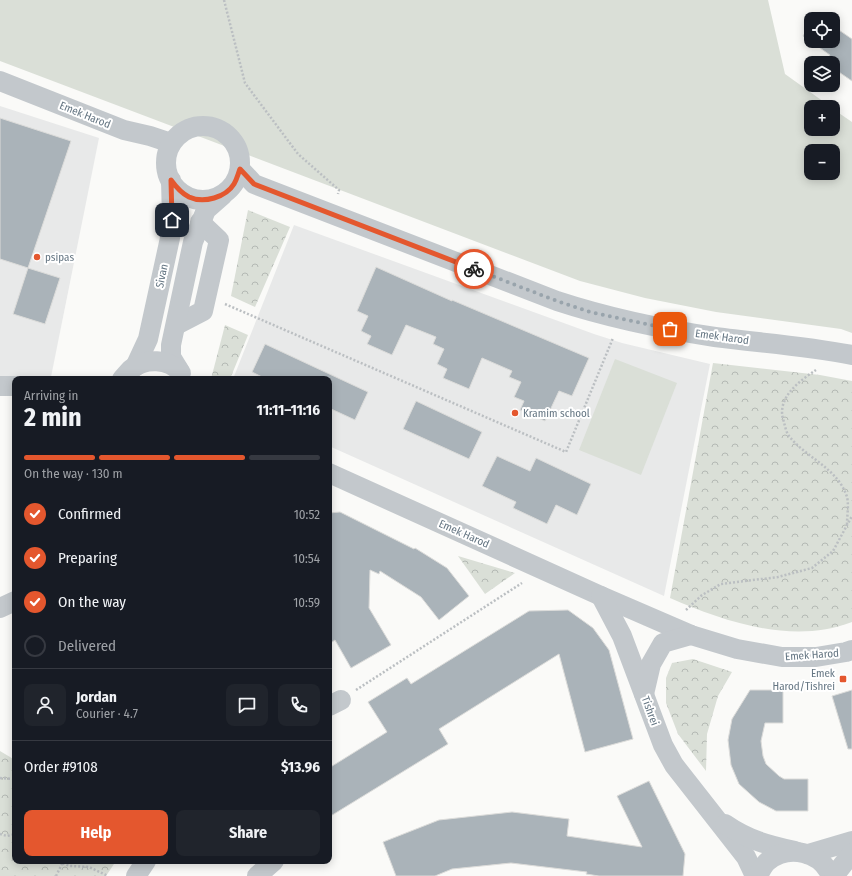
<!DOCTYPE html>
<html lang="en">
<head>
<meta charset="utf-8">
<style>
	:root { --surface:#171b24; --page:#20242c; --text:#f1f3f6; --muted:#9ea1a6; --line:#363941; --accent:#e4572e }
	body { margin:0; font-family:"Fira Sans Condensed",sans-serif; background:var(--page); color:var(--text); height:100vh; display:flex; flex-direction:column; font-size:15px; white-space:nowrap }
	* { box-sizing:border-box; margin:0 }
	p { font-size:13px; color:var(--muted) }
	.icon { flex:none; width:22px; height:22px; fill:none; stroke:currentColor; stroke-width:2; stroke-linecap:round; stroke-linejoin:round }
	.map { position:relative; flex:1; overflow:hidden }
	.panel { position:absolute; left:12px; top:376px; width:320px; height:488px; display:flex; flex-direction:column; background:var(--surface); border-radius:8px; box-shadow:0 2px 10px #0003 }
	.panel>* { flex:none }
	.fabs { position:absolute; left:804px; top:12px; display:grid; gap:8px }
	.fabs a { display:grid; place-items:center; width:36px; height:36px; border-radius:8px; background:var(--surface); box-shadow:0 2px 10px #0003; font-size:20px }
	.pin { position:absolute; display:grid; place-items:center; width:34px; height:34px; color:#fff; margin:-17px; border-radius:8px; box-shadow:0 2px 6px #0006 }
	.courier { position:absolute; display:grid; place-items:center; width:40px; height:40px; margin:-20px; border:3px solid #e4572e; border-radius:50%; background:#fff; color:#222; box-shadow:0 1px 5px #0007 }
	.headline em { font-style:normal; font-weight:700 }
	.headline div { display:flex; flex-direction:column-reverse }
	.headline { display:flex; align-items:center; justify-content:space-between; height:68px; padding:0 12px }
	h1 { font-size:26px; font-weight:700; line-height:30px }
	.bar { display:grid; grid-template-columns:repeat(4,1fr); gap:6px 4px; align-content:center; height:48px; padding:0 12px }
	.bar i { height:5px; border-radius:3px; background:var(--line) }
	.bar .active { background:var(--accent) }
	.bar p { grid-column:span 4 }
	.line { display:flex; align-items:center; gap:10px; padding:0 12px; border-top:1px solid var(--line) }
	.line div { flex:1 }
	.round { display:grid; place-items:center; flex:none; width:42px; height:42px; border-radius:8px; background:var(--page) }
	ol { padding:0 12px; list-style:none }
	li { display:flex; align-items:center; gap:12px; height:44px }
	li p { margin-inline-start:auto }
	li .icon { padding:4px; border-radius:50%; background:var(--accent); color:#fff; stroke-width:4 }
	li:last-child { color:var(--muted) }
	li i { width:22px; height:22px; border:2px solid var(--line); border-radius:50% }
	.primary-button { display:flex; gap:8px; margin-top:auto; padding:8px 12px }
	.primary-button a { flex:1; height:46px; border-radius:8px; background:var(--accent); color:#fff; font-size:16px; font-weight:700; line-height:46px; text-align:center }
	.primary-button a+a { background:var(--page); color:var(--text) }
	.map>svg:first-child { display:block }
	.built { fill:#e8e9e9 }
	.grass { fill:#dadfd7; fill-rule:evenodd }
	.park { fill:url(#park-crowns) }
	.building { fill:#aab3b9; stroke:#dcdcda }
	.lines { fill:none; stroke-linecap:round; stroke-linejoin:round }
	.path { stroke:#bbbfc2; stroke-width:2.5; stroke-dasharray:2 2; stroke-linecap:butt }
	.minor { stroke:#c3c8cc; stroke-width:20 }
	.done { stroke:#99a4ac; stroke-width:4; stroke-dasharray:0 7.2 }
	.route { stroke:#e4572e; stroke-width:5 }
	.poi-dot { fill:#e4572e; stroke:#fff; stroke-width:1.5 }
	.labels { text-anchor:middle; dominant-baseline:central; stroke-width:4; stroke-linejoin:round; paint-order:stroke }
	.street-label { font-size:11px; fill:#657683; stroke:#fff }
	.poi-label { font-size:11px; fill:#657683; stroke:#fff; text-anchor:start }
</style>
</head>
<body>
<div class="map">
<svg width="852" height="876" viewBox="0 0 852 876">
	<defs>
		<pattern id="park-crowns" width="20" height="18" patternUnits="userSpaceOnUse"><rect width="20" height="18" fill="#dadfd7"/><path d="M2 6a3 3 0 1 1 6 0M12 15a3 3 0 1 1 6 0" fill="none" stroke="#b4b9b4"/></pattern>
	</defs>
	<rect width="100%" height="100%" fill="#fafaf8"/>
	<g class="built">
		<path d="M0,106L99,138L51,377H0Z"/>
		<path d="M294,225L594,334L622,343L710,364L664,596L329,446V379H233Z"/>
	</g>
	<g class="grass">
		<path d="M0,0H768L785,74L831,107H811V129H833V109L852,122V333L841,329L716,312L645,298L580,281L0,61ZM811,151H833V173H811Z"/>
		<path d="M615,359L677,383L641,475L579,450Z"/>
	</g>
	<g class="park">
		<path d="M248,210L290,227L255,307L231,296Z"/>
		<path d="M225,325L248,335L230,379H211Z"/>
		<path d="M713,363L820,375L852,381V622C793,645 725,622 670,598Z"/>
		<path d="M458,556L515,573L485,594Z"/>
		<path d="M693,659L732,672L718,696L707,734L706,771L678,734L666,703V678L672,663Z"/>
		<path d="M0,751L15,760V861H110L114,864L106,876H0Z"/>
	</g>
	<g class="building">
		<path d="M811,24V41H833V26L852,39V81L833,68V63L825,62L830,55L803,36Z"/>
		<path d="M0,118L71,141L28,268L0,259Z"/>
		<path d="M376,267L452,301V300L589,358L572,396L559,391L545,421L520,410L524,401L514,397L521,382L509,377L512,371L482,358L469,389L443,378L447,369L437,364L444,349L433,344L436,337L406,325L392,355L367,344L371,336L361,331L368,316L357,311Z"/>
		<path d="M28,268L60,278L45,324L13,314Z"/>
		<path d="M265,344L368,392L355,420L329,408V379H266L252,372Z"/>
		<path d="M416,401L482,432L469,459L403,429Z"/>
		<path d="M497,456L530,471L536,458L591,484L577,515L556,505L547,524L513,508L516,502L482,486Z"/>
		<path d="M340,512L414,549L415,548L447,568L469,596L439,620L421,597L380,571L379,574L370,570L369,608L391,645L351,668L335,640L329,644V513Z"/>
		<path d="M568,610L593,628L609,650L633,739L585,752L559,654L439,729L448,744L329,817V768L387,732L368,702L407,678L411,684L529,611Z"/>
		<path d="M750,690H783V723H765L761,741L763,756L766,764L779,776L784,779H808V811H776L759,802L739,784L731,765L728,740L732,719Z"/>
		<path d="M852,690V749H848L832,696Z"/>
		<path d="M649,781L685,854L683,876H599L586,874L587,872L511,863L452,869L435,876H396L383,842L439,820L512,812L569,819L567,836L642,847L617,796Z"/>
	</g>
	<g class="lines">
		<g class="path">
			<path d="M224,0L245,83L298,154L339,190L338,194"/>
			<path d="M225,304L566,452L613,338"/>
			<path d="M816,370C799,381 775,399 784,422C785,426 786,432 789,436C806,458 838,468 847,497C849,505 847,516 847,524"/>
			<path d="M686,610L702,595L721,584L778,577L812,568L833,551L852,516"/>
			<path d="M356,690L522,583"/>
			<path d="M0,778L15,779"/>
			<path d="M0,834L7,836L15,834"/>
			<path d="M55,861L70,866L89,867L108,876"/>
			<path d="M56,876L62,864"/>
		</g>
		<g class="minor">
			<path d="M0,81L124,130L150,136L171,143"/>
			<circle cx="203" cy="163" r="37"/>
			<path d="M240,169L254,184L557,301C609,318 662,329 715,337C761,343 807,346 852,355"/>
			<path d="M176,325L203,311L219,240L200,222"/>
			<path d="M135,367L148,339L170,238L172,220L171,180"/>
			<path d="M179,370L171,357V345L193,242L206,210L223,195"/>
			<path d="M122,379C125,376 128,372 131,369C145,358 169,358 181,373"/>
			<path d="M0,386H15"/>
			<path d="M329,473L601,596L691,635L737,649L782,657H816L846,652L852,650"/>
			<path d="M601,596L622,636L663,745L674,765L746,857L755,876"/>
			<path d="M0,608L15,601"/>
			<path d="M644,694L651,664L663,643L691,635"/>
			<path d="M329,706L341,700"/>
			<path d="M725,824C748,840 768,845 795,851"/>
			<path d="M808,854L852,841"/>
			<path d="M136,876L146,861"/>
			<path d="M257,876L274,861"/>
			<path d="M758,876C761,870 763,865 768,861C789,844 821,852 831,876"/>
			<path d="M834,876L852,853"/>
		</g>
	</g>
	<g class="lines">
		<path class="done" d="M474,269L557,301L590,312L670,329"/>
		<path class="route" d="M172,220L171,180C176,187 181,193 189,197C204,204 226,197 234,184C237,179 238,174 240,169L254,184L474,269"/>
	</g>
	<g class="poi-dot">
		<circle cx="37" cy="257" r="4"/>
		<circle cx="515" cy="413" r="4"/>
		<rect x="839" y="675" width="8" height="8" rx="2"/>
	</g>
	<g class="labels">
		<g class="street-label">
			<text transform="translate(85 115) rotate(22)">Emek Harod</text>
			<text transform="translate(162 276) rotate(-78)">Sivan</text>
			<text transform="translate(722 337) rotate(8)">Emek Harod</text>
			<text transform="translate(464 534) rotate(24)">Emek Harod</text>
			<text transform="translate(812 655) rotate(-4)">Emek Harod</text>
			<text transform="translate(650 711) rotate(70)">Tishrei</text>
		</g>
		<g class="poi-label">
			<text x="45" y="257">psipas</text>
			<text x="523" y="413">Kramim school</text>
			<text x="835" y="673" text-anchor="end">Emek<tspan x="835" dy="13">Harod/Tishrei</tspan></text>
		</g>
	</g>
</svg>
<div class="fabs">
<a><svg class="icon" aria-label="locate" viewBox="0 0 24 24"><circle cx="12" cy="12" r="6"/><path d="M12 2v4M12 18v4M2 12h4M18 12h4"/></svg></a>
<a><svg class="icon" aria-label="layers" viewBox="0 0 24 24"><path d="M12 4l9 5-9 5-9-5zM3 14l9 5 9-5"/></svg></a>
<a>+</a>
<a>−</a>
</div>
<div class="pin" style="left:670px;top:329px;background:#ea580c"><svg class="icon" aria-label="bag" viewBox="0 0 24 24"><path d="M5 8h14l-1 12H6zM9 8a3 3 0 0 1 6 0"/></svg></div>
<div class="pin" style="left:172px;top:220px;background:#1f2937"><svg class="icon" aria-label="home" viewBox="0 0 24 24"><path d="M3 11l9-7 9 7M6 9v11h12V9"/></svg></div>
<div class="courier" style="left:474px;top:269px"><svg class="icon" aria-label="bike" viewBox="0 0 24 24"><circle cx="6" cy="16" r="4"/><circle cx="18" cy="16" r="4"/><path d="M6 16l4-8h5l3 8M10 8l3 8H6M13 5h3"/></svg></div>
<section class="panel">
<div class="headline"><div><h1>2 min</h1><p>Arriving in</p></div><em>11:11–11:16</em></div>
<div class="bar"><i class="active"></i><i class="active"></i><i class="active"></i><i></i><p>On the way · 130 m</p></div>
<ol>
<li><svg class="icon" aria-label="check" viewBox="0 0 24 24"><path d="M5 12l5 5 9-10"/></svg>Confirmed<p>10:52</p></li>
<li><svg class="icon" aria-label="check" viewBox="0 0 24 24"><path d="M5 12l5 5 9-10"/></svg>Preparing<p>10:54</p></li>
<li><svg class="icon" aria-label="check" viewBox="0 0 24 24"><path d="M5 12l5 5 9-10"/></svg>On the way<p>10:59</p></li>
<li><i></i>Delivered</li>
</ol>
<div class="line" style="height:72px"><a class="round"><svg class="icon" aria-label="person" viewBox="0 0 24 24"><circle cx="12" cy="8" r="4"/><path d="M4 21q1-7 8-7t8 7"/></svg></a><div><b>Jordan</b><p>Courier · 4.7</p></div><a class="round"><svg class="icon" aria-label="chat" viewBox="0 0 24 24"><path d="M4 5h16v11H9l-5 4z"/></svg></a><a class="round"><svg class="icon" aria-label="phone" viewBox="0 0 24 24"><path d="M5 4h4l2 5-3 2q2 4 5 5l2-3 5 2v4C11 20 4 13 5 4z"/></svg></a></div>
<div class="line" style="height:52px"><div>Order #9108</div><b>$13.96</b></div>
<div class="primary-button"><a>Help</a><a>Share</a></div>
</section>
</div>
</body>
</html>
